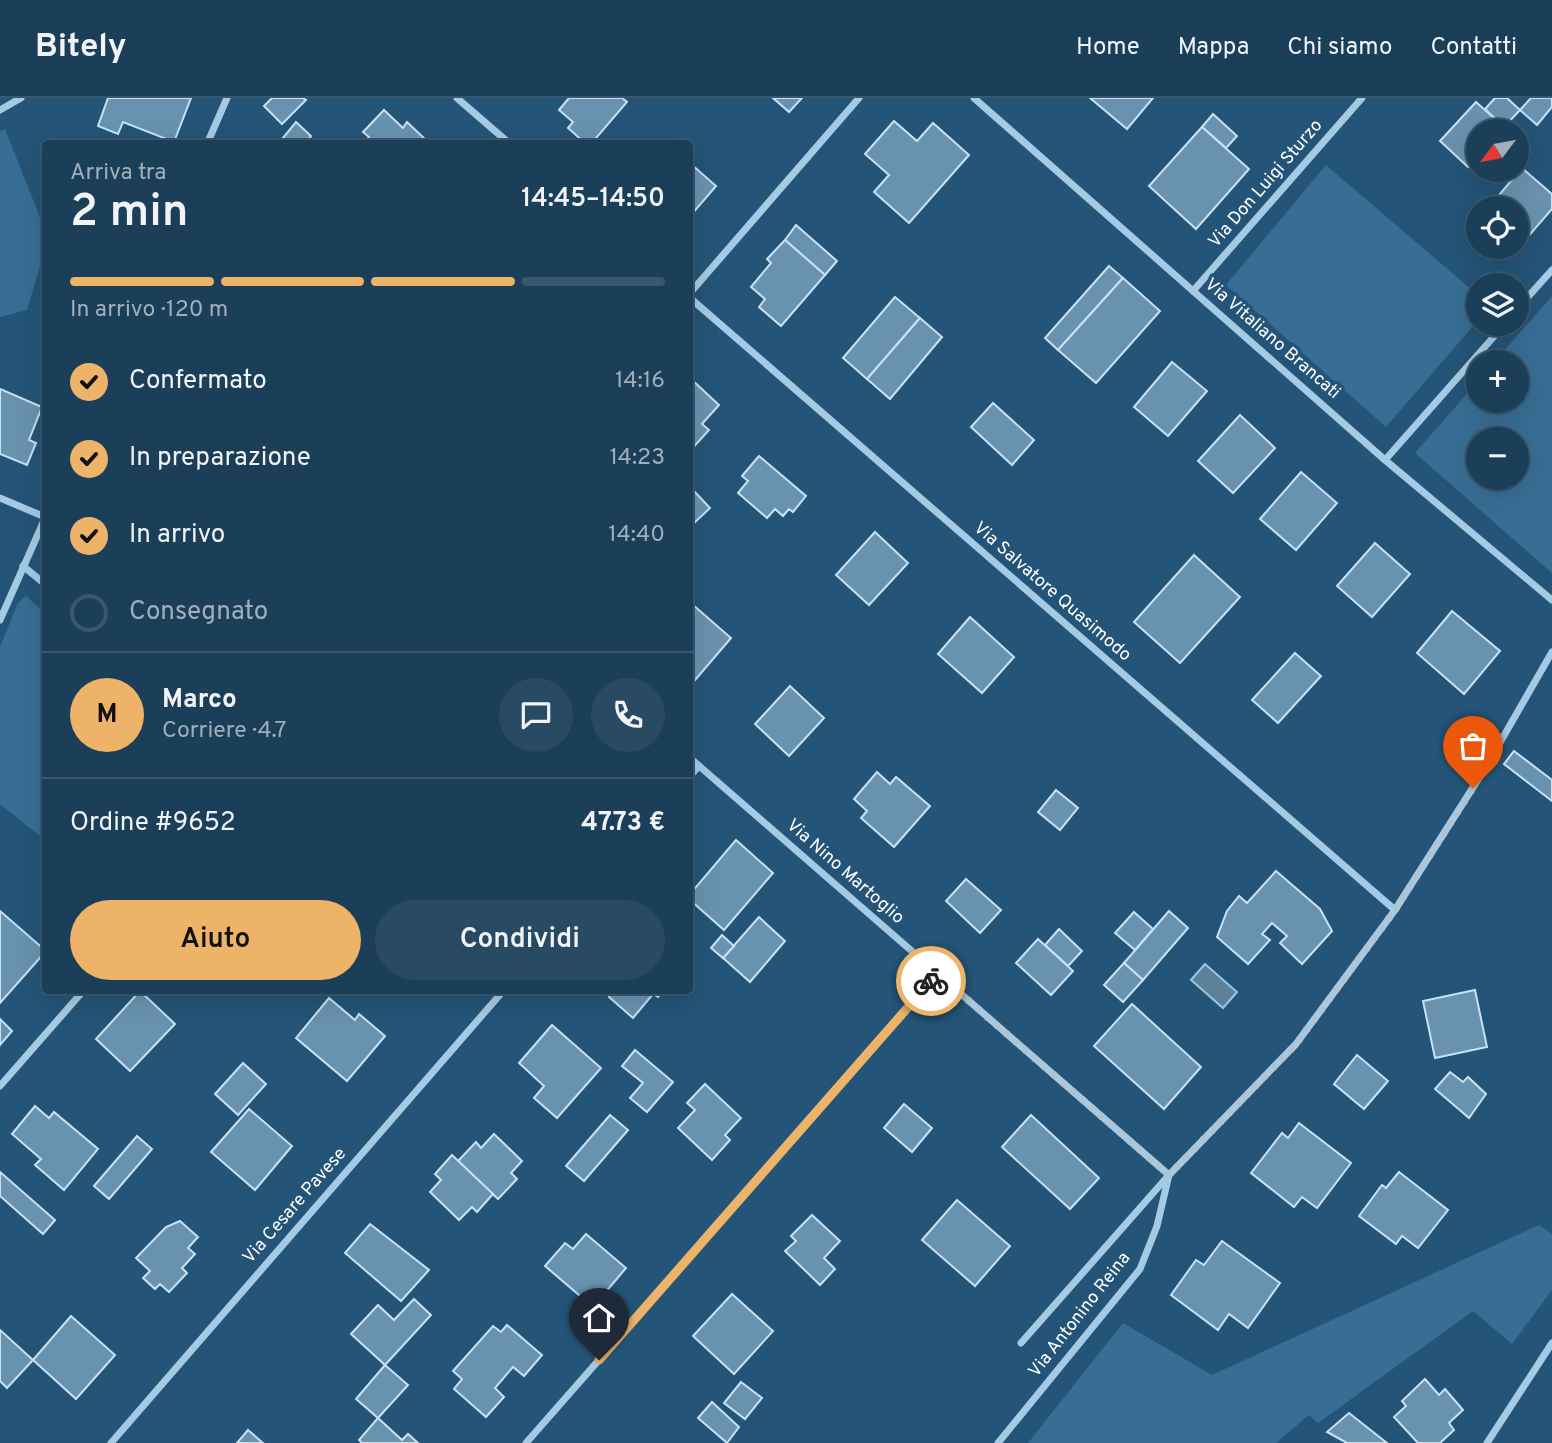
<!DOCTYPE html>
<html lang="it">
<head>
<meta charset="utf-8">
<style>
	:root { --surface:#1b3f59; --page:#284a62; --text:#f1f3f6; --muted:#a0afba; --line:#39586f; --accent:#edb469 }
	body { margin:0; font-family:Overpass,sans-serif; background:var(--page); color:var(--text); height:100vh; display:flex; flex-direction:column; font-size:26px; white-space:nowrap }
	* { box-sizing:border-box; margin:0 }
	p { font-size:23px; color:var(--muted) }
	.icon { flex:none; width:38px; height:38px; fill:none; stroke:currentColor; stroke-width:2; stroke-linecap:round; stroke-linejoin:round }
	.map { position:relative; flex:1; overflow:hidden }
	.sheet { position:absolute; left:42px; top:42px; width:651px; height:854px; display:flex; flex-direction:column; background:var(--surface); border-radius:7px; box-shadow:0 7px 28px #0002,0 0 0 2px var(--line) }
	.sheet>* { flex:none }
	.needle { width:46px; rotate:238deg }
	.controls { position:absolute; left:1466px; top:21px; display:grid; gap:14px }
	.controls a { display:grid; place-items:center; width:63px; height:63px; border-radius:50%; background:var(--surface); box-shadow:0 7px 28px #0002,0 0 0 2px var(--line); font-size:35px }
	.pin { position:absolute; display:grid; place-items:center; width:60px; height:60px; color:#fff; margin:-72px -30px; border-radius:50% 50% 50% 0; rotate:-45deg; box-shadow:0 0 7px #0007 }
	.pin .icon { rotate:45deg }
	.courier { position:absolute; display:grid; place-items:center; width:70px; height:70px; margin:-35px; border:5px solid #edb469; border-radius:50%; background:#fff; color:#222; box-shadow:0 2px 9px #0007 }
	.head em { font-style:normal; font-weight:600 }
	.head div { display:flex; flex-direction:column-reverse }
	.head { display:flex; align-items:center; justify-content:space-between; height:119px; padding:0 28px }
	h1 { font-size:46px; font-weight:600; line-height:52px }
	.bar { display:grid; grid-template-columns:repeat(4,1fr); gap:10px 7px; align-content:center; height:84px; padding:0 28px }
	.bar i { height:9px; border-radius:5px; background:var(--line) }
	.bar .active { background:var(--accent) }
	.bar p { grid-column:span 4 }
	.line { display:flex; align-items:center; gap:18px; padding:0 28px; border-top:2px solid var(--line) }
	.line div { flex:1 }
	.round { display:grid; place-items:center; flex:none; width:74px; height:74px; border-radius:37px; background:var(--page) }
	ol { padding:0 28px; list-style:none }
	li { display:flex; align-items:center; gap:21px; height:77px }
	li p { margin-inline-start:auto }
	li .icon { padding:7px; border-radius:50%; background:var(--accent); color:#111; stroke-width:4 }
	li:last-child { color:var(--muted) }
	li i { width:38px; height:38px; border:4px solid var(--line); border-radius:50% }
	.cta { display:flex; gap:14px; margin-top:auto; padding:14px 28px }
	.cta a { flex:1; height:80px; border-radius:42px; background:var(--accent); color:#111; font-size:28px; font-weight:600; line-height:80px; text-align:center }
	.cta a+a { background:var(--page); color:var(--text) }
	header { display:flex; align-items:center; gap:42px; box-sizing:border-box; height:98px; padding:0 35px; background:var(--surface); border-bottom:2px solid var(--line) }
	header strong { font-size:33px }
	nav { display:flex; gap:38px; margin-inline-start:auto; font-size:24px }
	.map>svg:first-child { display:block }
	.green { fill:#386e95; fill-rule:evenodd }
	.water { fill:#5d809b; stroke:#99c6e4; stroke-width:2 }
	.building { fill:#6992b0; stroke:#c8e1f3; stroke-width:2 }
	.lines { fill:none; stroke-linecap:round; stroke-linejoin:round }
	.minor { stroke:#a5cae3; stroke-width:7 }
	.done { stroke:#b2c3cf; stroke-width:7; stroke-dasharray:0 12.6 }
	.route { stroke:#edb469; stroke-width:9 }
	.labels { text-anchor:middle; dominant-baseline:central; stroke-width:7; stroke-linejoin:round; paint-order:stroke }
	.street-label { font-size:18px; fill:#fff; stroke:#245477 }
</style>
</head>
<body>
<header>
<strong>Bitely</strong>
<nav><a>Home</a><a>Mappa</a><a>Chi siamo</a><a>Contatti</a></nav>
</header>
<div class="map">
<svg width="1552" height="1345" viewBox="0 0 1552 1345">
	<rect width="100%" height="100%" fill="#245477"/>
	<g class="green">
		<path d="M5,31L45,132V151L27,212L0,219V33Z"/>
		<path d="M1326,67L1479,198V221L1386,329L1226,187Z"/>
		<path d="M1552,198V475L1415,355L1479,282V303H1517V264H1494ZM1479,341H1517V380H1479Z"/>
		<path d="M26,498L45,515L46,730L41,739L0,706V549L18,505Z"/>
		<path d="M1539,1127L1552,1136V1192L1512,1246L1473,1213L1318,1325L1309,1317L1276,1345H1028L1123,1225L1212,1277Z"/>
	</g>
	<path class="water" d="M1205,866L1237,894L1223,910L1191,882Z"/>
	<g class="building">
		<path d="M108,0H191L174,44L123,24L118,36L98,28Z"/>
		<path d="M272,0H303L306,2L282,26L264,8Z"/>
		<path d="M569,0H622L627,4L591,46H586L568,30L573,24L559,12Z"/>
		<path d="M773,0H802L789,14Z"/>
		<path d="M1090,0H1153L1127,31Z"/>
		<path d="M1495,0H1507L1520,12L1504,29L1485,11Z"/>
		<path d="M1531,0H1552V9L1537,27L1520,12Z"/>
		<path d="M1476,4L1504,29L1500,33H1479V57L1468,69L1440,43Z"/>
		<path d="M384,12L403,30L407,24L427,43L424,46H363L369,39L363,34Z"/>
		<path d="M1213,16L1237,38L1226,50L1202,29Z"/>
		<path d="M894,23L917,43L933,25L969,57L909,125L874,94L889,77L865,56Z"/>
		<path d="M296,24L311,38L305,46H278Z"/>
		<path d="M1202,29L1249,71L1196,131L1149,88Z"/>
		<path d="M691,66L716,88L692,116L690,114Z"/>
		<path d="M1522,70L1552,96V111L1519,149L1517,110H1488Z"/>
		<path d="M796,127L837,163L825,177L785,142Z"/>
		<path d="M785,142L825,177L781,228L759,209L765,201L751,189L771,165L767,161Z"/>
		<path d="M1109,168L1123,180L1058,252L1045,240Z"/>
		<path d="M1123,180L1160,213L1096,285L1058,252Z"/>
		<path d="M895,199L920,220L867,281L843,260Z"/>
		<path d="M920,220L942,239L890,301L867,281Z"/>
		<path d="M1172,264L1207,293L1168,338L1134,309Z"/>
		<path d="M690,280L719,307L702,326L709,332L690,353Z"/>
		<path d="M0,291L42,309L29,342L36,345L27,367L0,356Z"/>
		<path d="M993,305L1034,342L1012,367L971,329Z"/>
		<path d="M1240,317L1275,350L1233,395L1198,363Z"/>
		<path d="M759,358L806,398L793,414L789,411L783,418L775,411L767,420L738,395L748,383L742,378Z"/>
		<path d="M1301,374L1337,405L1296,452L1260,421Z"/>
		<path d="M693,392L710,410L692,427L690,424V395Z"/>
		<path d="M875,434L908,465L869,507L836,477Z"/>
		<path d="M1375,445L1410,476L1372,519L1337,488Z"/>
		<path d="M1194,457L1240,499L1180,565L1134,524Z"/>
		<path d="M692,506L731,540L690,588V509Z"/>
		<path d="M1452,513L1500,553L1464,596L1417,555Z"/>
		<path d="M970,519L1014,559L982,595L938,556Z"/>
		<path d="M1295,555L1321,578L1278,625L1252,602Z"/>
		<path d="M790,588L824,620L789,658L755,626Z"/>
		<path d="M1514,653L1552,682V703L1504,666Z"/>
		<path d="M877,674L890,686L896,679L930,708L894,749L861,720L867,713L854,701Z"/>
		<path d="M1056,692L1078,710L1060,732L1038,714Z"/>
		<path d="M736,742L773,775L724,832L690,802V796Z"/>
		<path d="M1276,773L1320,811L1332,833L1302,866L1280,845L1287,838L1272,825L1262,836L1270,842L1248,866L1217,839L1227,813L1239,798L1247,805Z"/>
		<path d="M966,781L1001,812L980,835L946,803Z"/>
		<path d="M0,813L46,853L0,905Z"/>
		<path d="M1169,813L1188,830L1143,882L1124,865Z"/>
		<path d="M1134,814L1153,831L1135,852L1115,835Z"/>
		<path d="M759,819L785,843L750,884L723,860Z"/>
		<path d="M1059,831L1082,853L1068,868L1045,847Z"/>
		<path d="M722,837L734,848L723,860L711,850Z"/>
		<path d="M1038,841L1073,873L1051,897L1016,865Z"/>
		<path d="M1124,865L1143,882L1123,904L1104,887Z"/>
		<path d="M614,892H664L658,899L653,896L633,920L609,899Z"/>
		<path d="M1475,892L1487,949L1435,960L1423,903Z"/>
		<path d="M140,893L175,926L130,973L96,941Z"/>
		<path d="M329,900L355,922L359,916L385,938L347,983L296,940Z"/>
		<path d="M1132,906L1201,969L1164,1011L1094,948Z"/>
		<path d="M0,921L12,933L0,947Z"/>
		<path d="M552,927L601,970L557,1020L534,1000L544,988L519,965Z"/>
		<path d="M635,952L673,984L647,1014L630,1000L643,985L622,968Z"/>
		<path d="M1357,957L1388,983L1364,1011L1334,986Z"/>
		<path d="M243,965L266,986L238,1017L215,996Z"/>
		<path d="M1450,974L1463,984L1468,979L1486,996L1469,1020L1435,991Z"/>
		<path d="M705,986L741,1020L725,1037L730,1042L712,1062L678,1030L695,1012L687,1005Z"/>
		<path d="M904,1006L932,1030L912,1054L884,1030Z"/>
		<path d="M35,1008L49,1020L54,1014L98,1051L64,1092L35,1067L41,1061L12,1036Z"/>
		<path d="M249,1011L292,1048L255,1092L211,1054Z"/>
		<path d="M610,1017L628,1032L584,1083L566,1068Z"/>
		<path d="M1031,1017L1099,1080L1070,1111L1002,1049Z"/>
		<path d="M1299,1025L1351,1065L1317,1110L1302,1099L1294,1109L1251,1075L1282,1035L1288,1040Z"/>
		<path d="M494,1036L522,1063L511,1075L517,1081L498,1101L458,1063L476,1044L481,1050Z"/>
		<path d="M137,1038L152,1051L109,1101L94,1088Z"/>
		<path d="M452,1057L493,1096L477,1114L472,1109L459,1122L430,1094L441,1082L435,1076Z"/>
		<path d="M0,1074L55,1122L43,1136L0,1098Z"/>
		<path d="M1399,1074L1448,1112L1418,1150L1402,1138L1396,1146L1359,1118L1382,1087L1386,1090Z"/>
		<path d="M957,1102L1010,1148L975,1188L922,1142Z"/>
		<path d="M812,1117L840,1143L824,1160L835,1171L820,1187L785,1153L796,1143L791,1138Z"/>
		<path d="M180,1123L198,1139L188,1150L195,1156L182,1170L187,1175L169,1194L160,1186L155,1191L143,1180L150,1173L136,1160L166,1129Z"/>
		<path d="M370,1126L429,1172L401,1203L345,1155Z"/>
		<path d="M586,1136L626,1170L593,1209L545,1168L565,1145L573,1151Z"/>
		<path d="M1222,1143L1280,1185L1248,1230L1229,1216L1218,1232L1171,1197L1196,1162L1204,1167Z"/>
		<path d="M732,1196L773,1233L734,1276L693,1238Z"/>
		<path d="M414,1201L431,1217L385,1267L351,1236L378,1207L394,1222Z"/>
		<path d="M71,1218L115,1257L76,1301L33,1262Z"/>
		<path d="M507,1227L542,1257L524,1278L513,1269L495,1290L504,1299L486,1319L454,1291L462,1281L453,1273L493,1228L501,1234Z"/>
		<path d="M0,1232L33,1262L7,1290L0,1283Z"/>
		<path d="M385,1267L408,1287L378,1320L356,1301Z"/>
		<path d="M1425,1281L1439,1297L1445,1291L1463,1312L1449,1325L1454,1332L1440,1345H1418L1394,1319L1406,1308L1402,1303Z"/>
		<path d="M741,1284L762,1300L745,1321L724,1305Z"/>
		<path d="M712,1304L739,1329L727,1345L698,1320Z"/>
		<path d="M1349,1315L1387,1345H1347L1327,1334Z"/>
		<path d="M378,1320L402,1342L408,1336L418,1345H362L359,1342Z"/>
		<path d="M248,1332L263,1345H237Z"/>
	</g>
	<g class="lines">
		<g class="minor">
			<path d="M457,0L510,46"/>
			<path d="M974,0L1385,362L1552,502"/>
			<path d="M0,12L21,0"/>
			<path d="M207,46L227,0"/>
			<path d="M1193,193L1362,0"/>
			<path d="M690,195L859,0"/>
			<path d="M690,200L1395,812"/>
			<path d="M1517,211L1552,172"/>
			<path d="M1385,362L1505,226"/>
			<path d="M0,400L45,419"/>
			<path d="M23,468L46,487"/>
			<path d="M0,522L46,418"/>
			<path d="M690,660L1169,1077L1021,1245"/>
			<path d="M690,678L699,668"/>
			<path d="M0,988L84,892"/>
			<path d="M111,1345L504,892"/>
			<path d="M526,1345L938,876"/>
			<path d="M998,1345L1140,1171L1157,1128L1169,1077L1296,946L1395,812L1486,669L1552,554"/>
			<path d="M1487,1345L1552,1245"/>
		</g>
	</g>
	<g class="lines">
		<path class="done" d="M931,883L938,876L1169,1077L1296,946L1395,812L1473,690"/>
		<path class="route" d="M599,1262L931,883"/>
	</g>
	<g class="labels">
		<g class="street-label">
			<text transform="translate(1266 86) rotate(-49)">Via Don Luigi Sturzo</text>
			<text transform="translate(1272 241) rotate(41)">Via Vitaliano Brancati</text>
			<text transform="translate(1052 494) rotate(41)">Via Salvatore Quasimodo</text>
			<text transform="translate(845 774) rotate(41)">Via Nino Martoglio</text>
			<text transform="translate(295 1108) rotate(-49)">Via Cesare Pavese</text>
			<text transform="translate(1080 1217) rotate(-52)">Via Antonino Reina</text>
		</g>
	</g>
</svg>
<div class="controls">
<a><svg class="needle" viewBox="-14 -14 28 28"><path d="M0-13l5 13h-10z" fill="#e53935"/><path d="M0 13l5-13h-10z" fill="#a0afba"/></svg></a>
<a><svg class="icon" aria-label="locate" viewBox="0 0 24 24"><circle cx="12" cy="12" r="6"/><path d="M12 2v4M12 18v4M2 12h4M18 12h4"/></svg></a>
<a><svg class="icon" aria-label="layers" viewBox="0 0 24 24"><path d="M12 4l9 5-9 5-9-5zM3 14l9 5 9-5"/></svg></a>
<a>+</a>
<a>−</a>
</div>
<div class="pin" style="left:1473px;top:690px;background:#ea580c"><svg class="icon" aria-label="bag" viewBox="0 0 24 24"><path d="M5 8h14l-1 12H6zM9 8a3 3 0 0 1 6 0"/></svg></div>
<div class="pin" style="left:599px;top:1262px;background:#1f2937"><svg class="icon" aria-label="home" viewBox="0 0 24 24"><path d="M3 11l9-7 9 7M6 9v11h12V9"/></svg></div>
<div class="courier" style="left:931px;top:883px"><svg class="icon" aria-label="bike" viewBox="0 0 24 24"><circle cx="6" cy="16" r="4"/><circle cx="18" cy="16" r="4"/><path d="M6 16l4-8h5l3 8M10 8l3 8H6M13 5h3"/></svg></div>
<section class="sheet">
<div class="head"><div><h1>2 min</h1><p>Arriva tra</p></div><em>14:45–14:50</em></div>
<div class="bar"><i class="active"></i><i class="active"></i><i class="active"></i><i></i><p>In arrivo · 120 m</p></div>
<ol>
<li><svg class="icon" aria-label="check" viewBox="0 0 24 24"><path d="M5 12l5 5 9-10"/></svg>Confermato<p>14:16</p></li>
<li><svg class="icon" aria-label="check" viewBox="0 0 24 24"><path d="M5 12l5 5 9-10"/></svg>In preparazione<p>14:23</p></li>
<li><svg class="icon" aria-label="check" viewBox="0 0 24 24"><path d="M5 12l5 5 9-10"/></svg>In arrivo<p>14:40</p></li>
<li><i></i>Consegnato</li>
</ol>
<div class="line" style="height:126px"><b class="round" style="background:var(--accent);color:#111">M</b><div><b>Marco</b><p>Corriere · 4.7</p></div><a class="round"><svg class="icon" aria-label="chat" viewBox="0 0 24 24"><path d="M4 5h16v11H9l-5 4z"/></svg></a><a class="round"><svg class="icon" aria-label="phone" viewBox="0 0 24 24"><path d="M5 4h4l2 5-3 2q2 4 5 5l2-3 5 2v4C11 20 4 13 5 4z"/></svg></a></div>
<div class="line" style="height:91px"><div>Ordine #9652</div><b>47.73 €</b></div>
<div class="cta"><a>Aiuto</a><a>Condividi</a></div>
</section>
</div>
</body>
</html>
